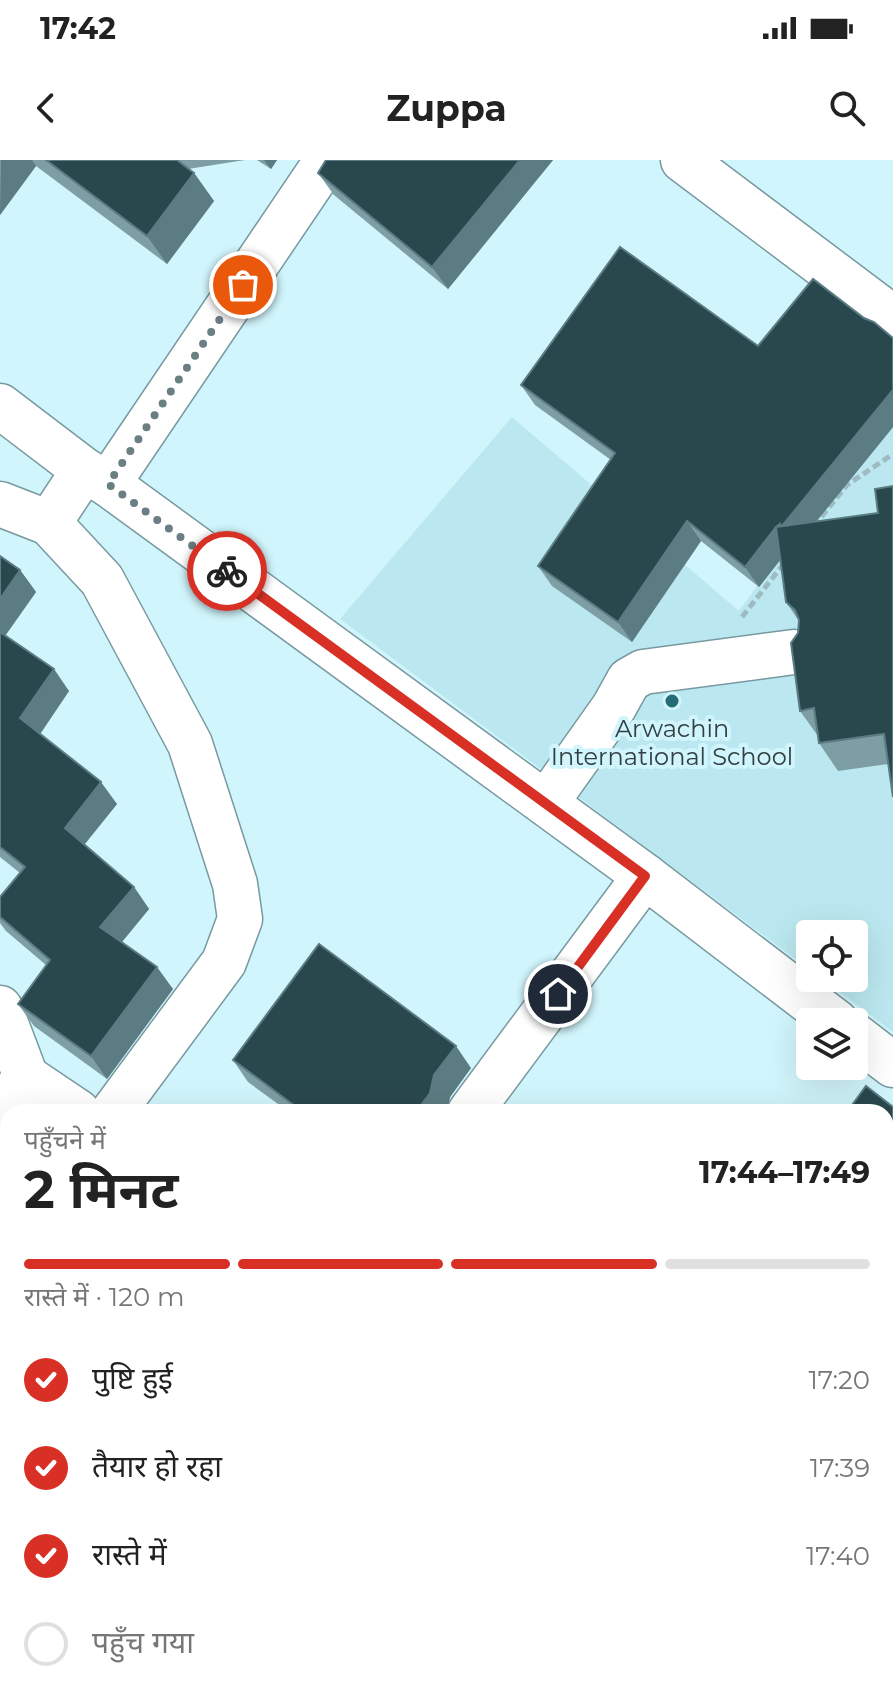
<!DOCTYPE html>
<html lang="hi">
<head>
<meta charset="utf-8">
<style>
	:root { --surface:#fff; --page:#f2f2f2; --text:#222; --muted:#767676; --line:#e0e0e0; --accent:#d93025 }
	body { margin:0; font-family:Montserrat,"Noto Sans Devanagari",sans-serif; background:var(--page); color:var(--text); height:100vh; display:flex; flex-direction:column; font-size:30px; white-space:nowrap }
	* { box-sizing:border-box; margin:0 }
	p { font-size:26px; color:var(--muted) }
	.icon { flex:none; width:44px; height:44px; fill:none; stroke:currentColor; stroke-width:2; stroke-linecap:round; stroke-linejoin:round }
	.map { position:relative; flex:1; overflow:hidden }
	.drawer { position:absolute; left:0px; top:944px; width:894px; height:602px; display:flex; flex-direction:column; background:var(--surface); border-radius:24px 24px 0 0; box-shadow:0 8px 32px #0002 }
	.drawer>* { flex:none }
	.tools { position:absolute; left:796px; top:760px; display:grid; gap:16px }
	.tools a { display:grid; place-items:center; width:72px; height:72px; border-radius:8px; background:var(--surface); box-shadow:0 8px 32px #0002; font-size:40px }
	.pin { position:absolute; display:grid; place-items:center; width:68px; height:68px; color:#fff; margin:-34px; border:4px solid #fff; border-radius:50%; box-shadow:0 2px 8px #0007 }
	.courier { position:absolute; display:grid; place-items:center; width:80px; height:80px; margin:-40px; border:6px solid #d93025; border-radius:50%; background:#fff; color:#222; box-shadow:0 2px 10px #0007 }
	.summary em { font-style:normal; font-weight:700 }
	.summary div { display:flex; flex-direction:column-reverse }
	.summary { display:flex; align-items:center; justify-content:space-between; height:136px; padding:0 24px }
	h1 { font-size:52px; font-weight:700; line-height:60px }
	.bar { display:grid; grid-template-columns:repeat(4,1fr); gap:12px 8px; align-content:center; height:96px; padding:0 24px }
	.bar i { height:10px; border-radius:6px; background:var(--line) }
	.bar .selected { background:var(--accent) }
	.bar p { grid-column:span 4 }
	ol { padding:0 24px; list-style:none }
	li { display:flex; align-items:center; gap:24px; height:88px }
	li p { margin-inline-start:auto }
	li .icon { padding:8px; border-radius:50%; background:var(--accent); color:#fff; stroke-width:4 }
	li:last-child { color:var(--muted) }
	li i { width:44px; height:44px; border:4px solid var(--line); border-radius:50% }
	.status { display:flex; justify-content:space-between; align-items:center; height:56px; padding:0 40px; background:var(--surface); direction:ltr }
	.status svg { height:22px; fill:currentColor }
	header { display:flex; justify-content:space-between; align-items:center; height:104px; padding:0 24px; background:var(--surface); font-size:36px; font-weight:700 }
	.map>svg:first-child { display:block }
	.built { fill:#bbe8f0 }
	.green { fill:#88d7e6 }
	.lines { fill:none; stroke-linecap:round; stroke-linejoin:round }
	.minor-casing { stroke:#7899a0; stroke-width:47 }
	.path { stroke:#9ebbc1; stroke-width:5; stroke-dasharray:8 4; stroke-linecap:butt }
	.minor { stroke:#fff; stroke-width:44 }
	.wall { fill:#7d9ea4 }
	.shaded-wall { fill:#5b7c82 }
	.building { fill:#29484d; stroke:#5b7c82; stroke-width:2 }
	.done { stroke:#6a7f84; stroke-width:8; stroke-dasharray:0 14.4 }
	.route { stroke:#d93025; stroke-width:10 }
	.poi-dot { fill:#256c79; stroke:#d1f5fc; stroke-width:3 }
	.labels { text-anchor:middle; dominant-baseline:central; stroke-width:8; stroke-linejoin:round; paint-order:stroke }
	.poi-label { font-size:24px; fill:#324043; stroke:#d1f5fc }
</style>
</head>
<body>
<div class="status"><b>17:42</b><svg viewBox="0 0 49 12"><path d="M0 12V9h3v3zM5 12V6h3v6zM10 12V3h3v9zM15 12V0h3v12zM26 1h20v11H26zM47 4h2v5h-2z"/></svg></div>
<header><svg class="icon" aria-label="back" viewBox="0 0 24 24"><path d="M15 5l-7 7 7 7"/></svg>Zuppa<svg class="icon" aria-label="search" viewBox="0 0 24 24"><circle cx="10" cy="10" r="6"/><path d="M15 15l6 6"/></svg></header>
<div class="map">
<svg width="893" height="1545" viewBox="0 0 893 1545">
	<rect width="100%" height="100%" fill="#d1f5fc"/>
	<path class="built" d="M893,239V872L821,818H854V774H810V810L340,459L512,257L739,451Z"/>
	<g class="green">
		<path d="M8,962V1333L0,1344V973Z"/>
		<path d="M415,1538H589L584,1545H419Z"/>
	</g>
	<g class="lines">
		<defs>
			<g id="minor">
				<path d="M683,0L893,158"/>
				<path d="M0,246L84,310L108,324L645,716L836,862"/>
				<path d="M84,310L49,363L102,420L190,584L235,724L240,759L224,802L113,952"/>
				<path d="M108,324L327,0"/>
				<path d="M0,344L49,363"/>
				<path d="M546,643L614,547L629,520L643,512L794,492"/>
				<path d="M0,848L26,917"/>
				<path d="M854,875L893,905"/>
				<path d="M0,950L26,917L78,952"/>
				<path d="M470,952L645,716"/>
				<path d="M886,1215L893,1206"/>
				<path d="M886,1253L893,1244"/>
				<path d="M0,1376L8,1366"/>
				<path d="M157,1538L159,1545"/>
				<path d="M380,1538L384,1545"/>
				<path d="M827,1538L836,1545"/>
				<path d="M633,1545L639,1538"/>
				<path d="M668,1545L674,1538"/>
			</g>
		</defs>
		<use href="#minor" class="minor-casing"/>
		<g class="path">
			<path d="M814,366L847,325L893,294"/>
			<path d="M742,457L785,402"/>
		</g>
		<use href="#minor" class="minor"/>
	</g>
	<g class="wall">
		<path d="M0,0H245L188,9L194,13L214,41L167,104L36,6L0,55Z"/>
		<path d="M257,0H277L271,9Z"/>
		<path d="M326,0H553L448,129L334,35L318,13Z"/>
		<path d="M864,158L893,178V267L816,362L878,353L893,326L888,604L838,611L819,583L818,576L800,551L798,473L799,461L786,442L780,400L759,427L701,381L632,482L552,426L538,406L611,300L535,245L521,225L758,186Z"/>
		<path d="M0,396L20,410L36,432L5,476L69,531L40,574L117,644L84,685L134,727L149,749L122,782L173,829L107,919L34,866L18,844L46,805L6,771L0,763V737L20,713L0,697Z"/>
		<path d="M233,900L471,908L450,937L447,952H289L248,922Z"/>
		<path d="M893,947V1113L886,1108V952Z"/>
		<path d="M8,1419V1505L0,1499V1430Z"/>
		<path d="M51,1538H73L68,1545H61Z"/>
	</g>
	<g class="shaded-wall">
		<path d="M1,0H32L36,6L0,55Z"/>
		<path d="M264,0H277L271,9Z"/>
		<path d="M520,0H553L448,129L432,107Z"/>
		<path d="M194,13L214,41L167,104L147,76Z"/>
		<path d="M893,230V267L794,389L792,385L759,427L745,407L780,364Z"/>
		<path d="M687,361L701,381L632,482L618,462Z"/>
		<path d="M20,410L36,432L0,483V439Z"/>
		<path d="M54,509L69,531L36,580L20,558Z"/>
		<path d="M101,622L117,644L80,690L65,668Z"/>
		<path d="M134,727L149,749L116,789L100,767Z"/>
		<path d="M157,807L173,829L107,919L91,896Z"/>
		<path d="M456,886L471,908L450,937L447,952H416L434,915Z"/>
		<path d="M58,1538H73L68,1545H63Z"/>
		<path d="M124,1538H133L134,1545H129Z"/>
		<path d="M325,1538H356L351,1545H320Z"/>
	</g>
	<g class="building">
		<path d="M46,0H177L194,13L147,76Z"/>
		<path d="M326,0H520L432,107L318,13Z"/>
		<path d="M620,87L758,186L813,119L864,158L874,162L893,178V230L782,366H780V364L776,367L745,407L687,361L618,462L538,406L615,293L521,225Z"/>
		<path d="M893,326V637L884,574L819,583L814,548L800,551L791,483L798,473L799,460L795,450L786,442L776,367L878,353L875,329Z"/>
		<path d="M0,396L20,410L0,439Z"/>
		<path d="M0,472L54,509L20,558L101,622L65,668L134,727L100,767L157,807L91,896L18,844L50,800L0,757V737L25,707L0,687Z"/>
		<path d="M319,784L456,886L434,915L430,933L416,952H303L233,900Z"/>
		<path d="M866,926L893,947V1102L886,1097V952H847Z"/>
		<path d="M8,1419V1495L0,1489V1430Z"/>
		<path d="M99,1538H124L133,1545H94Z"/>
		<path d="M202,1538H325L320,1545H204L199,1542Z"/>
	</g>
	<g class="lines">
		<path class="done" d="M227,411L108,324L243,125"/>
		<path class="route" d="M227,411L645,716L558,834"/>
	</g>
	<circle class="poi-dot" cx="672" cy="541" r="8"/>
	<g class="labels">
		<g class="poi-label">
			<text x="672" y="568">Arwachin<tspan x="672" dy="28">International School</tspan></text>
		</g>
	</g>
</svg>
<div class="tools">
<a><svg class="icon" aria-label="locate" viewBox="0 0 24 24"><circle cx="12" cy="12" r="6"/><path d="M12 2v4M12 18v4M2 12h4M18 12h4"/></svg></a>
<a><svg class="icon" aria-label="layers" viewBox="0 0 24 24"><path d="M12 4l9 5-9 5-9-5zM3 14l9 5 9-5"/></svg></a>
</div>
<div class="pin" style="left:243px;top:125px;background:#ea580c"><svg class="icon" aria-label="bag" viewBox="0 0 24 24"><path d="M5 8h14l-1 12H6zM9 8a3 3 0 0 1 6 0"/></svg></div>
<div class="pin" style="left:558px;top:834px;background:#1f2937"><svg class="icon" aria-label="home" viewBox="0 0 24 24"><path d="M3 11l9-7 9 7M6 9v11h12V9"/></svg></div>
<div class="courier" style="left:227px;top:411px"><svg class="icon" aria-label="bike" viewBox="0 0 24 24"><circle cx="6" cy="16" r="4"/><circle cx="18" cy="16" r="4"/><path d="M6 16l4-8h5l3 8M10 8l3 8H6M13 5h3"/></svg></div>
<section class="drawer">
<div class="summary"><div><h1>2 मिनट</h1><p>पहुँचने में</p></div><em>17:44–17:49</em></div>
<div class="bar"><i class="selected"></i><i class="selected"></i><i class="selected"></i><i></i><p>रास्ते में · 120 m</p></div>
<ol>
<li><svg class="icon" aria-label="check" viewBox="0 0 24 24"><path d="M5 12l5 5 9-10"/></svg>पुष्टि हुई<p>17:20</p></li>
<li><svg class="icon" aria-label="check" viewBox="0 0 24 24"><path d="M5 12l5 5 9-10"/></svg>तैयार हो रहा<p>17:39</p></li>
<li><svg class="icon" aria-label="check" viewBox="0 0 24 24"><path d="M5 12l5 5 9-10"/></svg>रास्ते में<p>17:40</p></li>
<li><i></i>पहुँच गया</li>
</ol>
</section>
</div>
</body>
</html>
